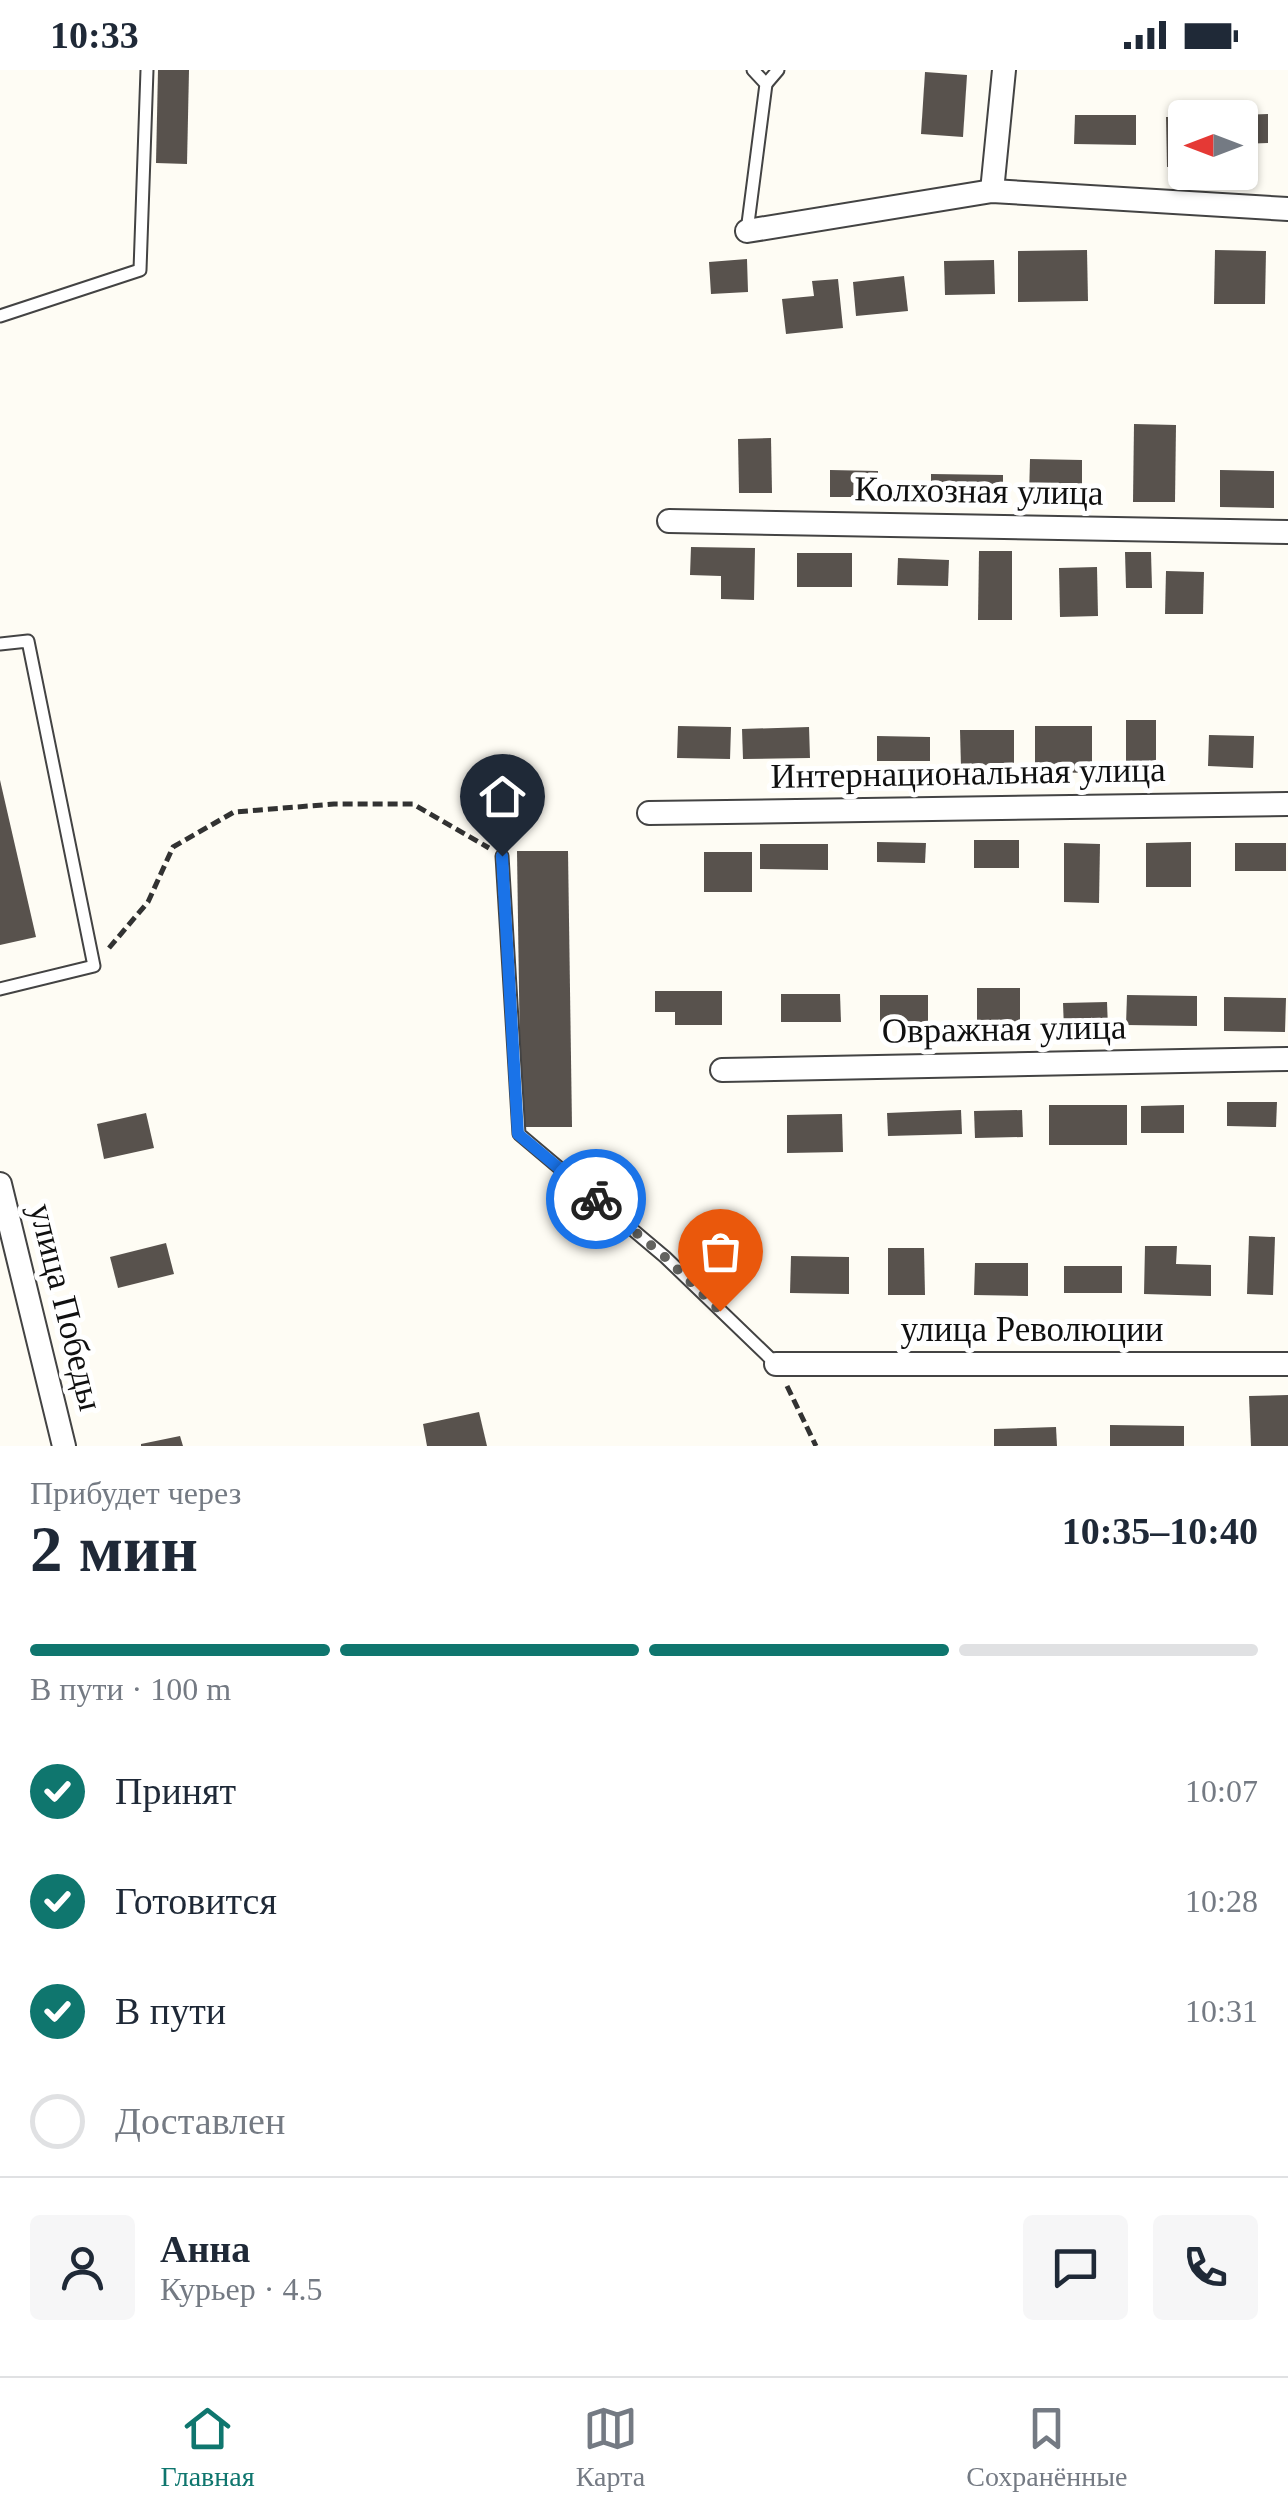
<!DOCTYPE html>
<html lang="ru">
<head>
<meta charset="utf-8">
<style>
	:root { --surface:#fff; --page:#f6f6f7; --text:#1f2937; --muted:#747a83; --line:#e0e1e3; --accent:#0f766e }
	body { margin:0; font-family:Georgia,serif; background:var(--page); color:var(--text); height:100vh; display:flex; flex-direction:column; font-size:38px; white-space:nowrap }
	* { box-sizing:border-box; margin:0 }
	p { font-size:32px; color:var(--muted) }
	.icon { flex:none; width:55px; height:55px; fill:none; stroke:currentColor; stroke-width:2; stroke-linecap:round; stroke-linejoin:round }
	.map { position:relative; height:1376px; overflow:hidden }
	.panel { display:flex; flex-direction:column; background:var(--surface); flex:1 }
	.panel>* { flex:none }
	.needle { width:65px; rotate:270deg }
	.buttons { position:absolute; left:1168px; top:30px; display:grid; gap:20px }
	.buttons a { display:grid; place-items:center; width:90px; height:90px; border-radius:10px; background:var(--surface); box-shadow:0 2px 8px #0004; font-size:50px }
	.pin { position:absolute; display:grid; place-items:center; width:85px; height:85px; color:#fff; margin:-102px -42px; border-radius:50% 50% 50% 0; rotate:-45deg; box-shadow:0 0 10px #0007 }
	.pin .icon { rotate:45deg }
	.courier { position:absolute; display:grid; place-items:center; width:100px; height:100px; margin:-50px; border:8px solid #1a73e8; border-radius:50%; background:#fff; color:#222; box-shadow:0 2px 12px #0007 }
	.overview em { font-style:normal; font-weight:700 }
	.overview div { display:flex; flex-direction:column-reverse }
	.overview { display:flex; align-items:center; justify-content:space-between; height:170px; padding:0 30px }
	h1 { font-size:65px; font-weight:700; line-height:75px }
	.bar { display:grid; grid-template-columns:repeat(4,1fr); gap:15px 10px; align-content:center; height:120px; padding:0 30px }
	.bar i { height:12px; border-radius:8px; background:var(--line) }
	.bar .current { background:var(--accent) }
	.bar p { grid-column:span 4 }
	.line { display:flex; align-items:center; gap:25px; padding:0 30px; border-top:2px solid var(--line) }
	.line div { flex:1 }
	.round { display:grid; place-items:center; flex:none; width:105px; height:105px; border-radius:10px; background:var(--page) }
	ol { padding:0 30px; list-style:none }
	li { display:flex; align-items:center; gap:30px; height:110px }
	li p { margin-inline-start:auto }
	li .icon { padding:10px; border-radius:50%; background:var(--accent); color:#fff; stroke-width:4 }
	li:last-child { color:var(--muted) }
	li i { width:55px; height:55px; border:5px solid var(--line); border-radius:50% }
	.status { display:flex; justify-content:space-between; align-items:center; height:70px; padding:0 50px; background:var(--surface); direction:ltr }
	.status svg { height:28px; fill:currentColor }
	.dock { display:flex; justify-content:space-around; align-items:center; height:140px; border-top:2px solid var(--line); background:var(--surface); font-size:28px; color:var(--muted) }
	.dock a { display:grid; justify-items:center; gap:5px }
	.dock .current { color:var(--accent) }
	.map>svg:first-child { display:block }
	.building { fill:#58524d }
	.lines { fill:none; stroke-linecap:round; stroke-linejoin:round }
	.service-casing { stroke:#434343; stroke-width:15 }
	.minor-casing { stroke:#434343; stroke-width:26 }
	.path { stroke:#323232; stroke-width:5; stroke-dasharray:10 5; stroke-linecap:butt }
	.service { stroke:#fff; stroke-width:11 }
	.minor { stroke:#fff; stroke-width:22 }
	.done { stroke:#636360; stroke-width:10; stroke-dasharray:0 18 }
	.route { stroke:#1a73e8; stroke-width:12 }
	.labels { text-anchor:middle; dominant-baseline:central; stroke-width:10; stroke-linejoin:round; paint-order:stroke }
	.street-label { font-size:35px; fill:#101010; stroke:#fff }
</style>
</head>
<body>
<div class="status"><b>10:33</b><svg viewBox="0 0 49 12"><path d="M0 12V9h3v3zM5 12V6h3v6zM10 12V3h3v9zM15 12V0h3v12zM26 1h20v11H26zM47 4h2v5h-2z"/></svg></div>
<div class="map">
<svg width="1288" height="1376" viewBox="0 0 1288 1376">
	<rect width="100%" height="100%" fill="#fefcf4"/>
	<g class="building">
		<path d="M158,0H189L187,94L156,93Z"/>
		<path d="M925,2L967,5L963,67L921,64Z"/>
		<path d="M1268,44V73L1240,74V45Z"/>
		<path d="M1075,45H1136V75L1074,74Z"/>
		<path d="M1166,47H1185V96L1167,97Z"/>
		<path d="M1087,180L1088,231L1018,232V181Z"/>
		<path d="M1215,180L1266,181L1265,234H1214Z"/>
		<path d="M747,189L748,222L711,224L709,192Z"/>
		<path d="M994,190L995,224L945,225L944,191Z"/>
		<path d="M904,206L908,241L856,246L853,212Z"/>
		<path d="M838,209L843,258L786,264L782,229L814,226L812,211Z"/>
		<path d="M1134,354L1176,355L1175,432H1133Z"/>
		<path d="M771,368L772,423H739L738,369Z"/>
		<path d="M1030,389L1082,390V428L1029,427Z"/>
		<path d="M830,400L878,401V427H830Z"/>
		<path d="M1220,400L1274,401V438L1220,437Z"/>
		<path d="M931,404L1003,405V433L931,432Z"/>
		<path d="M691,477L755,478L754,530L721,529V506L690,505Z"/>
		<path d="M979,481H1012V550H978Z"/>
		<path d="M1125,482H1151L1152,518H1126Z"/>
		<rect x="797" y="483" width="55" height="34"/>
		<path d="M898,488L949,490L948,516L897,515Z"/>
		<path d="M1097,497L1098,546L1060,547L1059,498Z"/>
		<path d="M1166,501L1204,502L1203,544H1165Z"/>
		<rect x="1126" y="650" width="30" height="52"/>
		<path d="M678,656L731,657L730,689L677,688Z"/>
		<path d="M1035,656H1092V703L1035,702Z"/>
		<path d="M809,657L810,688L743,689L742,659Z"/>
		<path d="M960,660H1014V697H961Z"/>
		<path d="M1209,665L1254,666L1253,698L1208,696Z"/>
		<path d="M877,666L930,667V691H877Z"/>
		<path d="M0,710L36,867L0,875Z"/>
		<rect x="974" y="770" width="45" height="28"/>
		<path d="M877,772L926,773L925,793L877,792Z"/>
		<path d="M1191,772V817H1146V773Z"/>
		<path d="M1064,773L1100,774L1099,833L1064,832Z"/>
		<rect x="1235" y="773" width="51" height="28"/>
		<path d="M760,774H828V800L760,799Z"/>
		<path d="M517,781H568L572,1057H521Z"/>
		<rect x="704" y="782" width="48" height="40"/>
		<path d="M977,918H1020V958L977,959Z"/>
		<path d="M655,921H722V955H675V942H655Z"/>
		<path d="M781,924H840L841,952H781Z"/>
		<rect x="880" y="925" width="48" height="29"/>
		<path d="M1127,925L1197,926V956L1126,955Z"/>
		<path d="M1224,927L1286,928L1285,962L1224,961Z"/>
		<path d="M1107,932L1108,958L1064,959L1063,933Z"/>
		<path d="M1227,1032H1277L1276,1057L1227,1056Z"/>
		<rect x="1049" y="1035" width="78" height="40"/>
		<path d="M1184,1035V1063H1141V1036Z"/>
		<path d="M961,1040L962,1064L888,1066L887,1043Z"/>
		<path d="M1022,1040L1023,1067L975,1068L974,1041Z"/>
		<path d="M146,1043L154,1078L104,1089L97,1054Z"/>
		<path d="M842,1044L843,1082L787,1083V1045Z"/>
		<path d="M1249,1166L1275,1167L1273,1225L1247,1224Z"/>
		<path d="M166,1173L174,1204L118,1218L110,1187Z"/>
		<path d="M1145,1176H1177L1176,1194L1211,1195V1226L1144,1224Z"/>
		<path d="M888,1178H924L925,1225H888Z"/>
		<path d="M791,1186L849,1187V1224L790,1223Z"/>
		<path d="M975,1193H1028V1226L974,1225Z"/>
		<rect x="1064" y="1196" width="58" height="27"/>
		<path d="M1288,1325V1376H1251L1249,1326Z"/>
		<path d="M479,1342L487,1376H427L423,1354Z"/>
		<path d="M1110,1355L1184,1356V1376H1110Z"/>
		<path d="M1056,1357L1057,1376H994V1359Z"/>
		<path d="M180,1366L183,1376H141V1374Z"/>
	</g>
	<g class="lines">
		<defs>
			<g id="service">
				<path d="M766,14L778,0"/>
				<path d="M747,161L766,14L753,0"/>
				<path d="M0,246L140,200L147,0"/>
				<path d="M0,574L28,571L94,896L0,919"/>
				<path d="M502,786L519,1064L665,1187L776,1294"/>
			</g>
			<g id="minor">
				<path d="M992,121L1004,0"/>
				<path d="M747,161L992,121L1288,139"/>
				<path d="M669,451L1288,462"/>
				<path d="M649,743L1288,734"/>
				<path d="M722,1000L1288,989"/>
				<path d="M0,1114L64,1376"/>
				<path d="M776,1294H1288"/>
			</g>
		</defs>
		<use href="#service" class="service-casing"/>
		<use href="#minor" class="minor-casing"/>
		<g class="path">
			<path d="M109,878L148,832L173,777L234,742L334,734H413L489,778"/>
			<path d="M787,1316L816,1376"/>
		</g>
		<use href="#service" class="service"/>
		<use href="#minor" class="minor"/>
	</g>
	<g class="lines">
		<path class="done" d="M596,1129L665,1187L720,1241"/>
		<path class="route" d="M502,786L518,1064L596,1129"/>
	</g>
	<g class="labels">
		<g class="street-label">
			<text transform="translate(979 421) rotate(1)">Колхозная улица</text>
			<text transform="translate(968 703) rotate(-1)">Интернациональная улица</text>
			<text transform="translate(1004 959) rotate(-1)">Овражная улица</text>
			<text transform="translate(66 1237) rotate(76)">улица Победы</text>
			<text x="1032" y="1259">улица Революции</text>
		</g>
	</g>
</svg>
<div class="buttons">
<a><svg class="needle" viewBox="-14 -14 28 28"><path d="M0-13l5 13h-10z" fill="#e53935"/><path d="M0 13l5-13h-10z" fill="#747a83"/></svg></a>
</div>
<div class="pin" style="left:720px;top:1241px;background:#ea580c"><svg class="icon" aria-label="bag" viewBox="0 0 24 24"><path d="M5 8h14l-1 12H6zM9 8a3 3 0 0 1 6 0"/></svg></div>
<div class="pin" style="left:502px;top:786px;background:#1f2937"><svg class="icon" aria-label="home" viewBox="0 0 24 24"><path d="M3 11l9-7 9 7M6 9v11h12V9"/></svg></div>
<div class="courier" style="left:596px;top:1129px"><svg class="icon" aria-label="bike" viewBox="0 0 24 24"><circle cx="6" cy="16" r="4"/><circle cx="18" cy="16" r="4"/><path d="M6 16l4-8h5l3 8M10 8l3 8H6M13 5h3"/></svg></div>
</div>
<section class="panel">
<div class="overview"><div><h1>2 мин</h1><p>Прибудет через</p></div><em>10:35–10:40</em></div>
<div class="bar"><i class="current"></i><i class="current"></i><i class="current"></i><i></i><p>В пути · 100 m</p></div>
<ol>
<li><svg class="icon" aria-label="check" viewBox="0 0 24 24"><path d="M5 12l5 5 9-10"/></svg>Принят<p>10:07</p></li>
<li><svg class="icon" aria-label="check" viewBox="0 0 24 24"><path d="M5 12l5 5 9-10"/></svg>Готовится<p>10:28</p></li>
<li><svg class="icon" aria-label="check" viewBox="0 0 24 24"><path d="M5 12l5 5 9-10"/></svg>В пути<p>10:31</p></li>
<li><i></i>Доставлен</li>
</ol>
<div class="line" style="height:180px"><a class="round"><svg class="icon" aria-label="person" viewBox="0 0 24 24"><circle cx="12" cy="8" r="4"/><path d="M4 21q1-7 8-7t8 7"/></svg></a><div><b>Анна</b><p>Курьер · 4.5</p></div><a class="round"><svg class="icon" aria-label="chat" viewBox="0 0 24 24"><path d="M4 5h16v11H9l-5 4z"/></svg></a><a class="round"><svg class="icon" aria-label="phone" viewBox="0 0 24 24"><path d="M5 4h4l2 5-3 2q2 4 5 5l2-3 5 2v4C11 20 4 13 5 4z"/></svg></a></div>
</section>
<nav class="dock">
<a class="current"><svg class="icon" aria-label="home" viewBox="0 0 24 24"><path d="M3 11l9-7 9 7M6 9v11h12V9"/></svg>Главная</a>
<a><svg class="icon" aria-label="map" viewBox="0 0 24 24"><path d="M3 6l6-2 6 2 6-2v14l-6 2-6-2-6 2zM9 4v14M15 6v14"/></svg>Карта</a>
<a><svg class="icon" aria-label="saved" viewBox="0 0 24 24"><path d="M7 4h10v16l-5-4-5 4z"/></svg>Сохранённые</a>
</nav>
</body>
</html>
